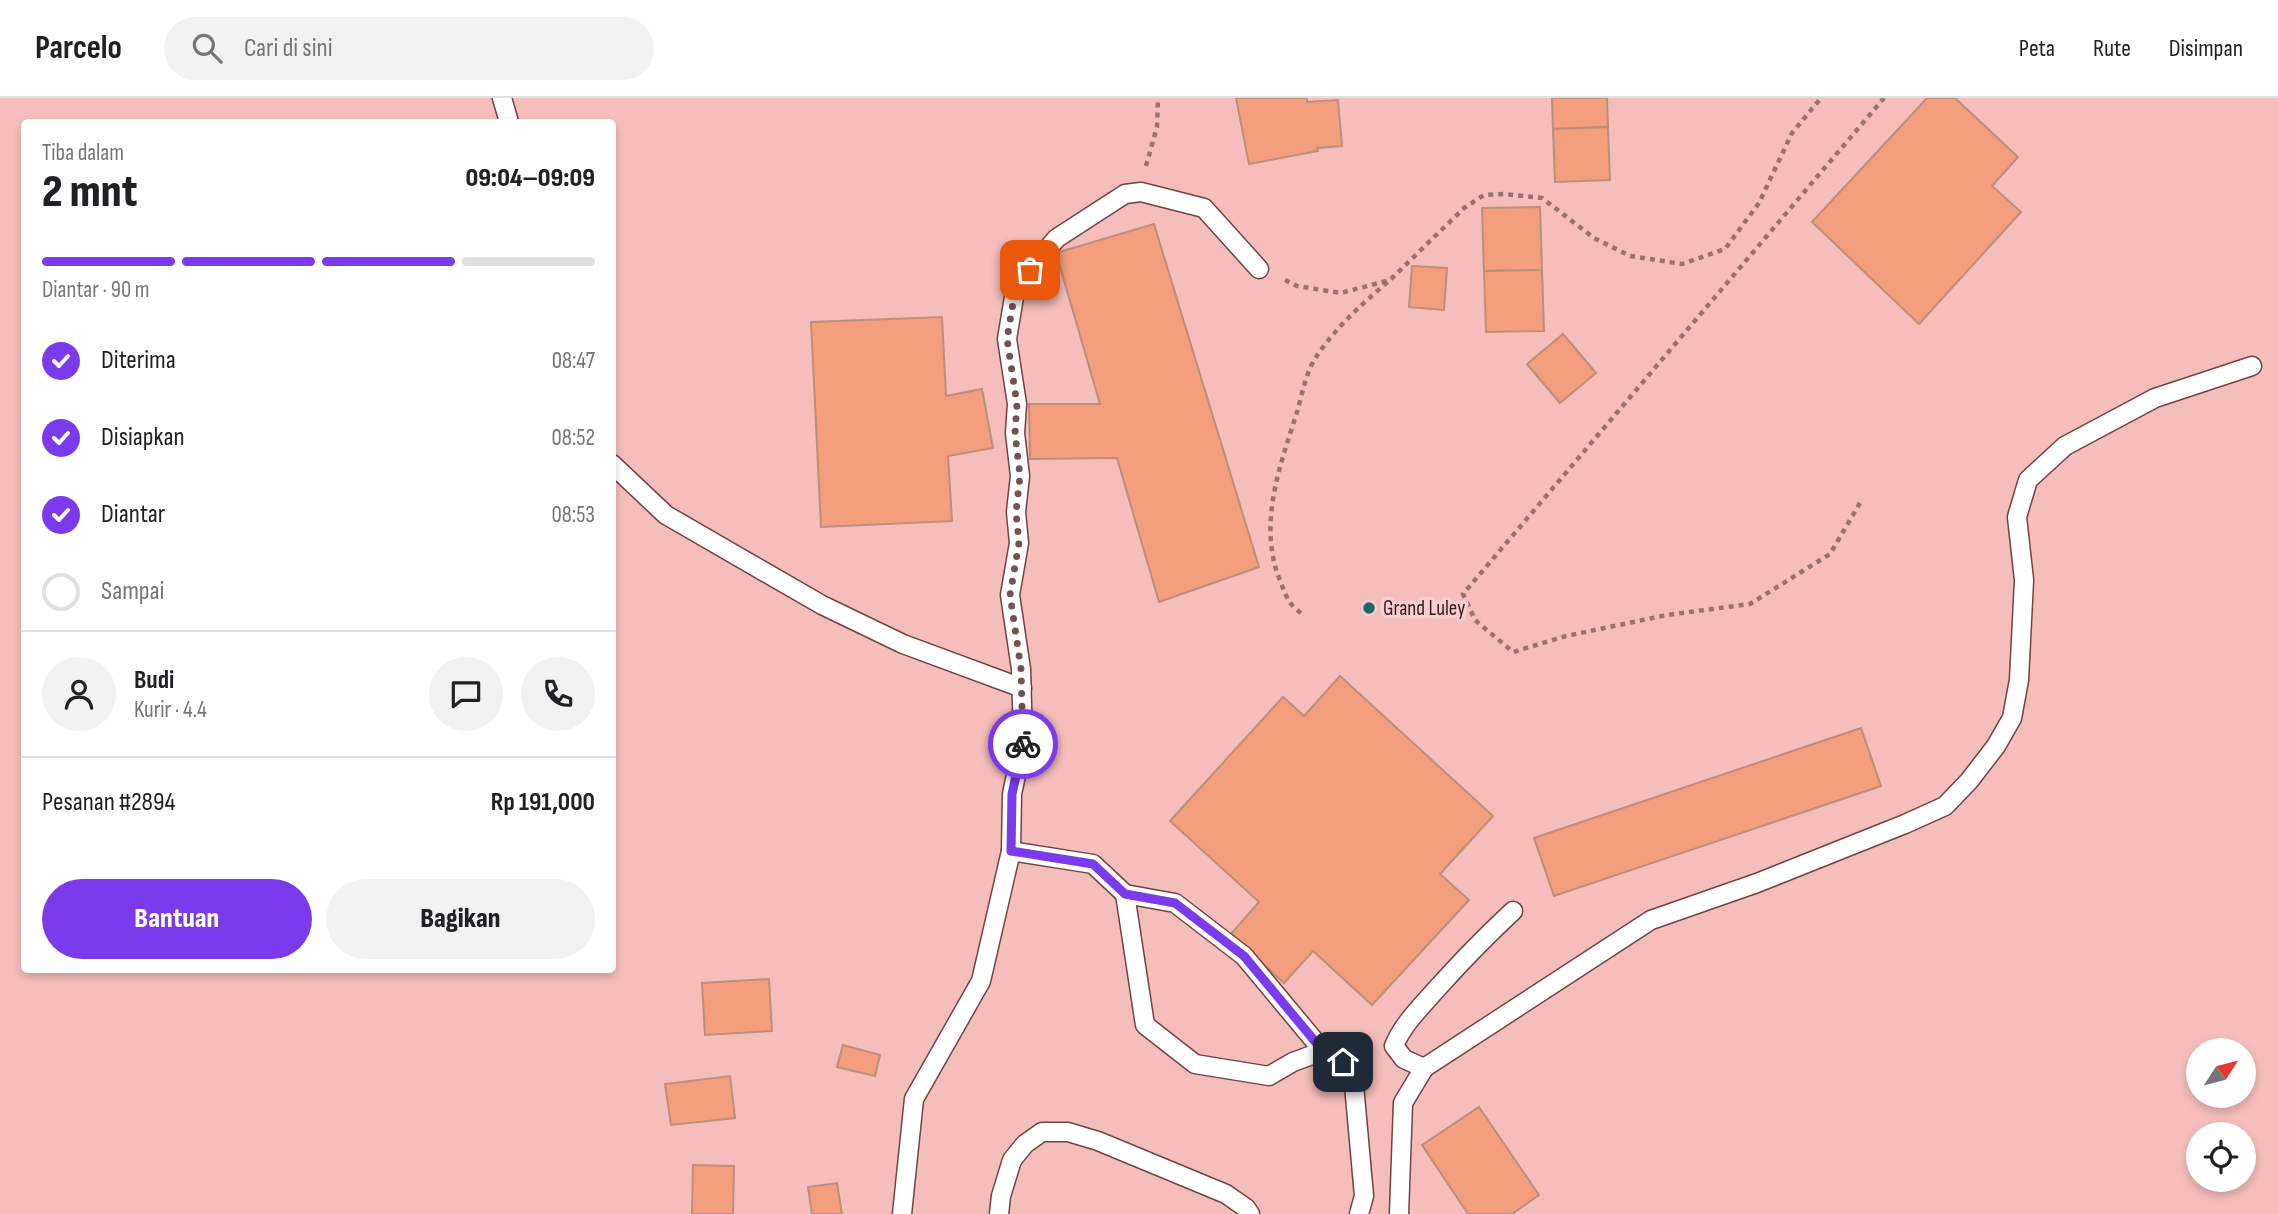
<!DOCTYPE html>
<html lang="id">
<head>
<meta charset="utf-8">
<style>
	:root { --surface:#fff; --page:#f2f2f2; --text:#202124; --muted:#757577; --line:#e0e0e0; --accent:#7c3aed }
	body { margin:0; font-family:"Sofia Sans Condensed",sans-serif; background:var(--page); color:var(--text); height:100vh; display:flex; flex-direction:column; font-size:26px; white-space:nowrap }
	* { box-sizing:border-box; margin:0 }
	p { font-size:23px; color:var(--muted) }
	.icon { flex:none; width:38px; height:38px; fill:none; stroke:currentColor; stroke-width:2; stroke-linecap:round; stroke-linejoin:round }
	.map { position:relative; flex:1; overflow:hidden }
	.sheet { position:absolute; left:21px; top:21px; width:595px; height:854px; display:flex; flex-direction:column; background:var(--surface); border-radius:7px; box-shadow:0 4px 10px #0003 }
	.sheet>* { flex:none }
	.needle { width:46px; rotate:54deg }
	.fabs { position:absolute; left:2186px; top:940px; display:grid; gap:14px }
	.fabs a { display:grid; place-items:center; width:70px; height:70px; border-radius:50%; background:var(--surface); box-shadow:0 4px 10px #0003; font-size:35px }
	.pin { position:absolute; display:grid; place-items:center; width:60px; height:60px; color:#fff; margin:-30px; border-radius:14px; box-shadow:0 4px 10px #0006 }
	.courier { position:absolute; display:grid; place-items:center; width:70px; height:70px; margin:-35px; border:5px solid #7c3aed; border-radius:50%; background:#fff; color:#222; box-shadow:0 2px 9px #0007 }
	.head em { font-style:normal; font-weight:800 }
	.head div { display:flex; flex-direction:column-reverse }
	.head { display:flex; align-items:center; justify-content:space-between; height:119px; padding:0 21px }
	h1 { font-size:46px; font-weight:800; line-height:52px }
	.bar { display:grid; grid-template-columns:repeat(4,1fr); gap:10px 7px; align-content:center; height:84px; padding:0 21px }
	.bar i { height:9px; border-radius:5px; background:var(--line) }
	.bar .active { background:var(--accent) }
	.bar p { grid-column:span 4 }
	.line { display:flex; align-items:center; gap:18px; padding:0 21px; border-top:2px solid var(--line) }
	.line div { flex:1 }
	.round { display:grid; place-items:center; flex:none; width:74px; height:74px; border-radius:37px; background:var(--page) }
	ol { padding:0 21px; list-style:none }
	li { display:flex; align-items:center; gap:21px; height:77px }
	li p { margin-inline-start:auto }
	li .icon { padding:7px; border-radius:50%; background:var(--accent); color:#fff; stroke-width:4 }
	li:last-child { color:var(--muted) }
	li i { width:38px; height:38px; border:4px solid var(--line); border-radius:50% }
	.button { display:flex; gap:14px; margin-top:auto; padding:14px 21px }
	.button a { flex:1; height:80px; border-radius:42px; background:var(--accent); color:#fff; font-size:28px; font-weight:800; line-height:80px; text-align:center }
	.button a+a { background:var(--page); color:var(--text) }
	header { display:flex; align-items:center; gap:42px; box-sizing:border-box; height:98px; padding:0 35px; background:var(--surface); border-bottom:2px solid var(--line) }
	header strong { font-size:33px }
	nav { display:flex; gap:38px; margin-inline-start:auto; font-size:24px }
	.search { width:490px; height:63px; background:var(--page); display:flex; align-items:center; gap:18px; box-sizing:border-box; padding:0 24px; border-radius:38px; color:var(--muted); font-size:26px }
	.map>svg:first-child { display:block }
	.building { fill:#f39f7d; stroke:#bd8e7c; stroke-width:2 }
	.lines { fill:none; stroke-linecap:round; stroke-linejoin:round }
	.lane-casing { stroke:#714342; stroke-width:21 }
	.path { stroke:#997270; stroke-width:4.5; stroke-dasharray:5 5; stroke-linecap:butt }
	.lane { stroke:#fff; stroke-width:18 }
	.done { stroke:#735352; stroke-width:7; stroke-dasharray:0 12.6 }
	.route { stroke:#7c3aed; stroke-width:9 }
	.poi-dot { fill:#1a676d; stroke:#fbcecb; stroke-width:2.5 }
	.labels { text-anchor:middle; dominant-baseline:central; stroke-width:7; stroke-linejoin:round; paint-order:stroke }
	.poi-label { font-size:21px; fill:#2d1a19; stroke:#fbcecb; text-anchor:start }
</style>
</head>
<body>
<header>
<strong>Parcelo</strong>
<div class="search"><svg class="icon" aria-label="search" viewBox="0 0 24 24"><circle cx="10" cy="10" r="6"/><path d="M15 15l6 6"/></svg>Cari di sini</div>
<nav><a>Peta</a><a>Rute</a><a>Disimpan</a></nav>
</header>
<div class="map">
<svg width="2278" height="1116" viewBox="0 0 2278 1116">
	<rect width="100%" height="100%" fill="#f5bebb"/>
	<g class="building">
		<path d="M1236,0H1307V4L1338,2L1342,48L1317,50L1318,53L1249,66Z"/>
		<path d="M1552,0H1607L1608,29L1553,31Z"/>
		<path d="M1927,0H1955L2018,59L1992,88L2021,114L1919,226L1812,124Z"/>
		<path d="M1608,29L1610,82L1555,84L1553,31Z"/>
		<path d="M1540,109L1542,172L1484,173L1482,110Z"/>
		<path d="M1154,126L1259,469L1159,504L1117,360L1030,361L1029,306H1100L1056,155Z"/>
		<path d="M1412,168L1447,170L1444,212L1409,209Z"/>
		<path d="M1542,172L1544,233L1486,234L1484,173Z"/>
		<path d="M942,219L946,298L982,291L993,350L948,358L952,423L821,429L811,224Z"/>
		<path d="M1563,236L1596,275L1560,305L1527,266Z"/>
		<path d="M1340,578L1493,718L1440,776L1469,802L1372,907L1313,853L1284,885L1231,836L1259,804L1170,723L1283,599L1304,618Z"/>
		<path d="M1861,630L1881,688L1554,798L1534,740Z"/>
		<path d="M769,881L772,933L705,937L702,885Z"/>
		<path d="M843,947L880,957L875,978L837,969Z"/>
		<path d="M730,978L735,1020L671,1027L665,986Z"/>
		<path d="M1479,1009L1539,1097L1512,1116H1468L1422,1047Z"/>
		<path d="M693,1067L734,1068L733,1116H692Z"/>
		<path d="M837,1085L842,1116H812L808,1089Z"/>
	</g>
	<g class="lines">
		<defs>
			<g id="lane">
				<path d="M502,0L509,24"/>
				<path d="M612,366L666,417L822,507L903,546L1022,590"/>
				<path d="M1011,753L1093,766L1125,796L1145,927L1195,966L1269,978L1293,964L1323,953L1343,964L1354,987L1364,1098L1359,1116"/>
				<path d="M1125,796L1175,805L1244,858L1323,953"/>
				<path d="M1424,970L1651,822L1757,785L1905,726L1945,708L1969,683L1996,648L2012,620L2019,582L2024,482L2017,419L2028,382L2065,348L2155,300L2252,268"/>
				<path d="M902,1116L914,1001L981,883L1011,753L1012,696L1023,644L1021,571L1010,497L1019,445L1016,414L1020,378L1015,335L1017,306L1007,241L1016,187L1057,140L1125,96L1141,94L1204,110L1259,171"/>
				<path d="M999,1116L1001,1098L1012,1062L1025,1046L1042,1034H1068L1098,1043L1226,1096L1246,1110L1250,1116"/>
				<path d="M1399,1116L1403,1005L1424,970L1404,961L1394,948C1402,928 1418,912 1433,895C1458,867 1485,839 1513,813"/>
			</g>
		</defs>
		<use href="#lane" class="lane-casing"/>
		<g class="path">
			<path d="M1146,68L1157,29L1158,0"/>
			<path d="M1285,182L1297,188L1341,195L1390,182L1464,110L1484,97L1504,96L1542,100L1594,140L1630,158L1682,166L1725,151L1759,105L1792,35L1821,0"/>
			<path d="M1860,405L1830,456L1750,506L1667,517L1566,538L1513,554L1475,522L1463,496L1884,0"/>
			<path d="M1301,515C1289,507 1286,498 1281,485C1257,428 1279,371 1297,314C1302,297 1306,274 1316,259C1336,229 1362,206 1390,182"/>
		</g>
		<use href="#lane" class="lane"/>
	</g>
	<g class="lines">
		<path class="done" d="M1023,646L1021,571L1010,497L1019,445L1016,414L1020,378L1015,335L1017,306L1007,241L1016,187L1030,172"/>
		<path class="route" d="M1023,646L1012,696L1011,753L1093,766L1125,796L1175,805L1244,858L1323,953L1343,964"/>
	</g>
	<circle class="poi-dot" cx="1369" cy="510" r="7"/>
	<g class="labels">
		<g class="poi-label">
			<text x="1383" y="510">Grand Luley</text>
		</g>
	</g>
</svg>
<div class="fabs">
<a><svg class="needle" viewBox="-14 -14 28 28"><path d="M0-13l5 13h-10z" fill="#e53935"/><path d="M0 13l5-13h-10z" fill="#757577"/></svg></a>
<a><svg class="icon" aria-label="locate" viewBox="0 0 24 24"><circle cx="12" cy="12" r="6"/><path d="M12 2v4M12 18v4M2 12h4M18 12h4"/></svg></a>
</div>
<div class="pin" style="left:1030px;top:172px;background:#ea580c"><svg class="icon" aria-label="bag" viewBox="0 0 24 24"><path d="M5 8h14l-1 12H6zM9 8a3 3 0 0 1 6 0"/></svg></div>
<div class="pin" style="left:1343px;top:964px;background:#1f2937"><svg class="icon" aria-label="home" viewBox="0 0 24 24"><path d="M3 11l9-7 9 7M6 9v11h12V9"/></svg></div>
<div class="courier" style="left:1023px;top:646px"><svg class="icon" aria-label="bike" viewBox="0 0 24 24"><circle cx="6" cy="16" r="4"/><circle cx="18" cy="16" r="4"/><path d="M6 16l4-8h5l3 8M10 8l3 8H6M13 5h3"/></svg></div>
<section class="sheet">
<div class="head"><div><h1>2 mnt</h1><p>Tiba dalam</p></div><em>09:04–09:09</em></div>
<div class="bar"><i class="active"></i><i class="active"></i><i class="active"></i><i></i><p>Diantar · 90 m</p></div>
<ol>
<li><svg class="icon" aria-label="check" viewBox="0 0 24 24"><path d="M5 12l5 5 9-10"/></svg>Diterima<p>08:47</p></li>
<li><svg class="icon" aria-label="check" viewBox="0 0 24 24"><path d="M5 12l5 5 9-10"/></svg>Disiapkan<p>08:52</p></li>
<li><svg class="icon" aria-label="check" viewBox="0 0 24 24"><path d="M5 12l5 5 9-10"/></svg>Diantar<p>08:53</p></li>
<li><i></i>Sampai</li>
</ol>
<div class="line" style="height:126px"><a class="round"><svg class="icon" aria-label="person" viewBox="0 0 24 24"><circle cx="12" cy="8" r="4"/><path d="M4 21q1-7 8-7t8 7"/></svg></a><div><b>Budi</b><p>Kurir · 4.4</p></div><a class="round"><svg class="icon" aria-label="chat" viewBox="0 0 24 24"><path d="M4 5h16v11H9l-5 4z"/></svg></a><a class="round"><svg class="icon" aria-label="phone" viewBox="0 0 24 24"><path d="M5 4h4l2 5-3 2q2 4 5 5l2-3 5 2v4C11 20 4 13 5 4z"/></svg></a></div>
<div class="line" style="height:91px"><div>Pesanan #2894</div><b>Rp 191,000</b></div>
<div class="button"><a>Bantuan</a><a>Bagikan</a></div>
</section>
</div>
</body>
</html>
